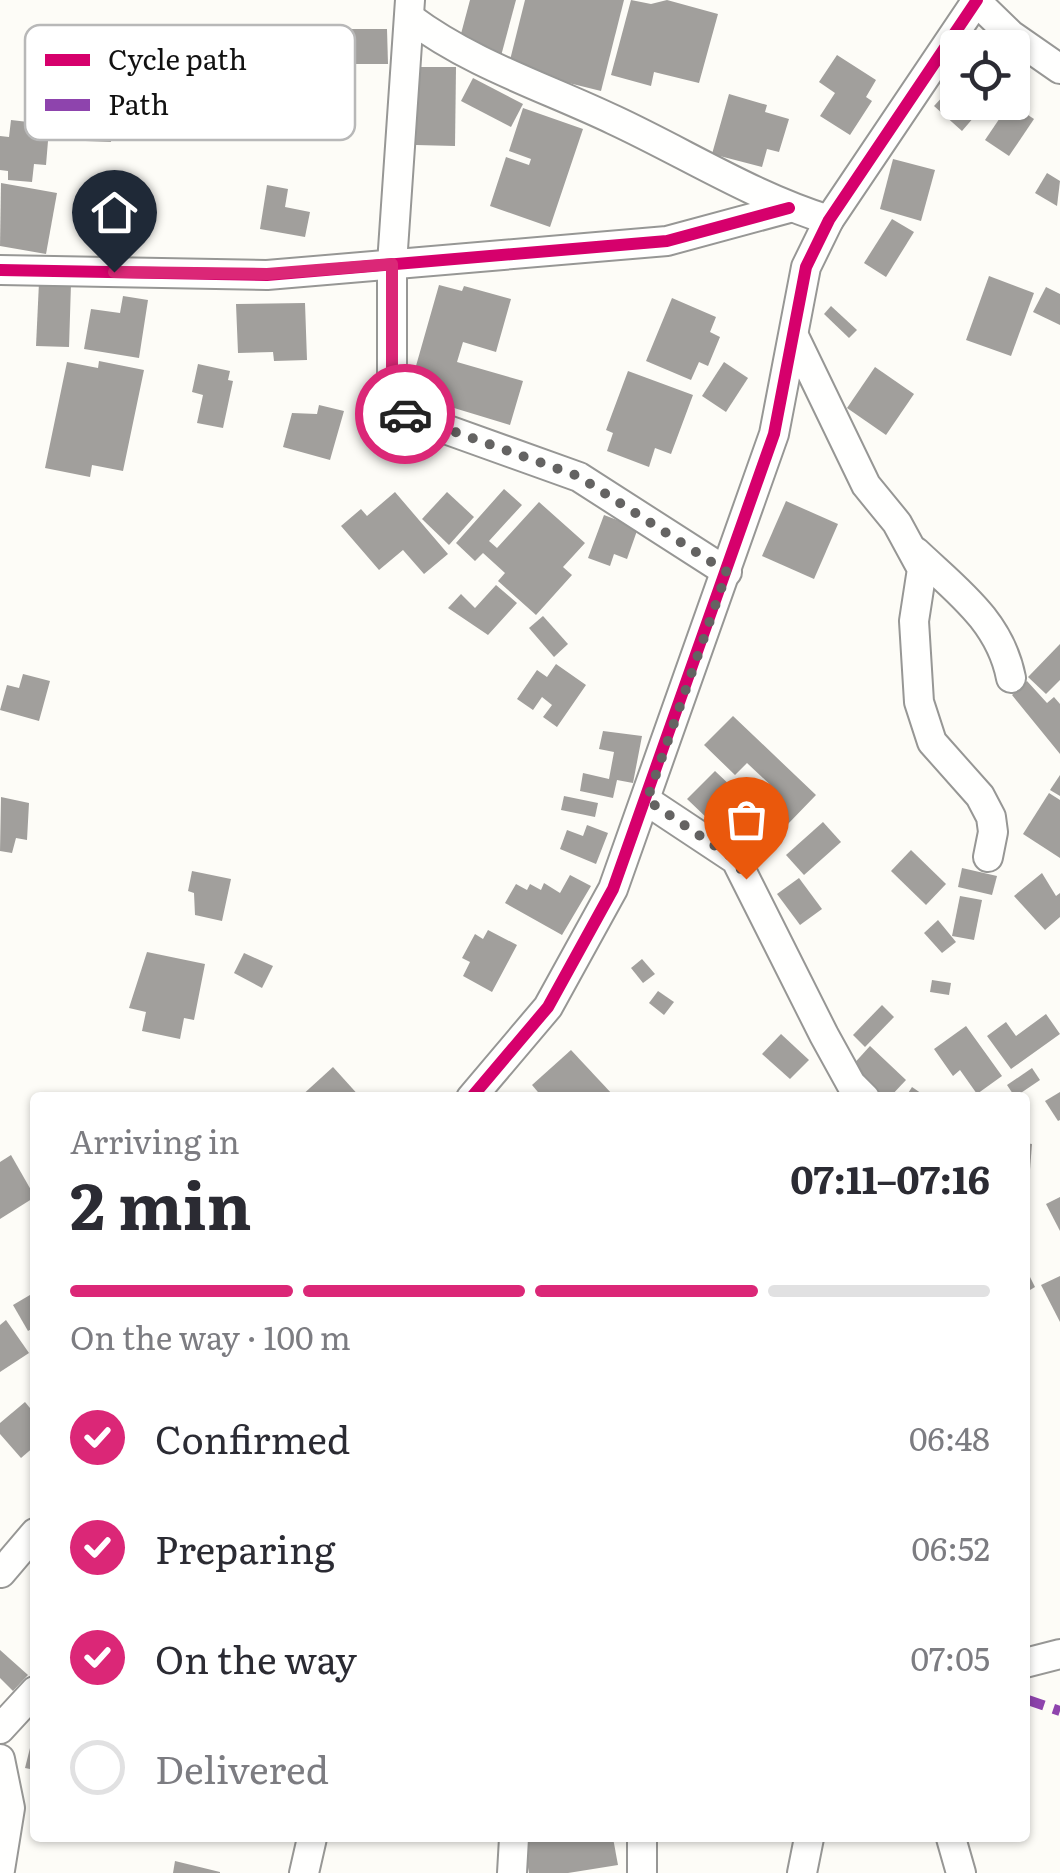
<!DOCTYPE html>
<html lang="en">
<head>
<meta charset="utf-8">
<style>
	:root { --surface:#fff; --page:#f7f7f7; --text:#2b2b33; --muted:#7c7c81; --line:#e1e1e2; --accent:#db2777 }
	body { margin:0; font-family:Literata,serif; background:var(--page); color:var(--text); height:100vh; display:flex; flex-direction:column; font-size:38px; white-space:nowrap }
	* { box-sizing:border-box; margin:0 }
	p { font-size:32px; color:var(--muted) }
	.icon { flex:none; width:55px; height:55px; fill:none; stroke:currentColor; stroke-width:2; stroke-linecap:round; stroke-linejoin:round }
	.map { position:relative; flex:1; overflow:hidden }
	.details { position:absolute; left:30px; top:1092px; width:1000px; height:750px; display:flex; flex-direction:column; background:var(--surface); border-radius:10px; box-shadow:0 2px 8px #0004 }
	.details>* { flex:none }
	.fabs { position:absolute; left:940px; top:30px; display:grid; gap:20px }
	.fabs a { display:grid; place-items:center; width:90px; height:90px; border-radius:10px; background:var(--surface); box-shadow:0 2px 8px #0004; font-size:50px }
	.pin { position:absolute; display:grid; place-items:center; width:85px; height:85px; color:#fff; margin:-102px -42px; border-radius:50% 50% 50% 0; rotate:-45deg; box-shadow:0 0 10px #0007 }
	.pin .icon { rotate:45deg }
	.courier { position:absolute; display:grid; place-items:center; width:100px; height:100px; margin:-50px; border:8px solid #db2777; border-radius:50%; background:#fff; color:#222; box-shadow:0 2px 12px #0007 }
	.headline em { font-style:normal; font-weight:700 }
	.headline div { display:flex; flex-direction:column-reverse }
	.headline { display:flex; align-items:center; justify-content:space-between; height:170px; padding:0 40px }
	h1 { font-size:65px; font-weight:700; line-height:75px }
	.bar { display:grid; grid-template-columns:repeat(4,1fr); gap:15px 10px; align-content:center; height:120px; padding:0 40px }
	.bar i { height:12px; border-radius:8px; background:var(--line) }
	.bar .selected { background:var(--accent) }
	.bar p { grid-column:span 4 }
	ol { padding:0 40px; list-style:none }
	li { display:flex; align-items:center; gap:30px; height:110px }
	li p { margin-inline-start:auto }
	li .icon { padding:10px; border-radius:50%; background:var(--accent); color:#fff; stroke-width:4 }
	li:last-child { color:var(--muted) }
	li i { width:55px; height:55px; border:5px solid var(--line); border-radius:50% }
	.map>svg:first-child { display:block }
	.building { fill:#a19f9c }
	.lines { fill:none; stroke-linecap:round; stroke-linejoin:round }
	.street-casing { stroke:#979795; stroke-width:32 }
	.street { stroke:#fffffe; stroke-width:28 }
	.quiet { stroke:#8e44ad; stroke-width:10; stroke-dasharray:20 10; stroke-linecap:butt }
	.cycleway-casing { stroke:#fff; stroke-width:19 }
	.cycleway { stroke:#d6006c; stroke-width:12 }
	.done { stroke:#646362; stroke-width:10; stroke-dasharray:0 18 }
	.route { stroke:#db2777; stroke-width:12 }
	.key { fill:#fff; stroke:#b8b8b8; stroke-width:2.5 }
	.key-label { font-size:28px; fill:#111 }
</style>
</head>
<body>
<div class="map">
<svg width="1060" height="1873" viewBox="0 0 1060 1873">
	<rect width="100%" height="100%" fill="#fdfcf7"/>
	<g class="building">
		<path d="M470,0H516L501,56L458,45Z"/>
		<path d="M525,0H624L601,91L508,68Z"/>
		<path d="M631,0L651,4L667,0L718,14L699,83L654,72L651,86L611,75Z"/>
		<path d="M330,29H387L388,64H330Z"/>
		<path d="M837,55L876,80L866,97L872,101L850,135L820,116L835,93L819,82Z"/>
		<path d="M417,67H456L455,146L416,145Z"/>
		<path d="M473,78L523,104L511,127L461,101Z"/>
		<path d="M958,80V102H987L962,131L934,106Z"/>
		<path d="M729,94L767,105L765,112L789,119L779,152L767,149L762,167L712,154Z"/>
		<path d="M1010,103L1034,119L1009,156L985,140Z"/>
		<path d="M523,108L583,129L550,227L490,206L506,157L529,165L531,159L509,151Z"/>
		<path d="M61,114L112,118L111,142L60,140Z"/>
		<path d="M11,120L37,123L36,140L48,141L46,165L34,164L32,182L8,180V171L0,170V136L9,137Z"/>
		<path d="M893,159L935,170L921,221L880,209Z"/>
		<path d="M1047,173L1060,181L1057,206L1035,193Z"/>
		<path d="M1,183L57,193L46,254L0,246Z"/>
		<path d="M267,185L288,189L285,207L310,212L305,237L260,229Z"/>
		<path d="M892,219L914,232L886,277L864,263Z"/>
		<path d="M989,276L1034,293L1011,356L966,340Z"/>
		<path d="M39,282L71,284L69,347L36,346Z"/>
		<path d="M439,285L462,291L464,286L511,299L496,352L463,342L457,362L523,381L510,425L408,394Z"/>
		<path d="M1046,287L1060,294V325L1033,312Z"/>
		<path d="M123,296L148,300L139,358L84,349L91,309L120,313Z"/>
		<path d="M672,298L716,317L710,332L720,337L708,366L699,362L691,380L646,361Z"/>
		<path d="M305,303L307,360L274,361L273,352L238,353L236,304Z"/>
		<path d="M831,306L857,330L849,338L824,314Z"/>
		<path d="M99,361L144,370L123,471L92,465L90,477L45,468L67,362L98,368Z"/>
		<path d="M724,362L748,378L726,412L702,396Z"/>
		<path d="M198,364L230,371L228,380L233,381L223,428L197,423L203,395L192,392Z"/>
		<path d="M875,367L914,394L886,435L847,408Z"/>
		<path d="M628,371L693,395L671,454L655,448L649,467L607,451L613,433L606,430Z"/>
		<path d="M319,405L344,411L330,460L283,447L292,413L317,414Z"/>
		<path d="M504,489L522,505L489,541L497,548L539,502L585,543L563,567L572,575L536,615L498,581L505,573L483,553L475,561L456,543Z"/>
		<path d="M395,492L448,554L424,574L403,550L379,570L341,526L361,509L367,516Z"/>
		<path d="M447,492L474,517L449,545L422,519Z"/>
		<path d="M786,501L838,524L814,579L762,556Z"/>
		<path d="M604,515L638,528L627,559L614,554L610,566L588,558Z"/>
		<path d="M496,585L517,603L488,635L448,608L461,594L475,608Z"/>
		<path d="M543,616L568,644L554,657L529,628Z"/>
		<path d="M1060,644V680L1046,694L1028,677Z"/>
		<path d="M556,664L586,685L557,727L543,717L552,705L542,697L533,710L517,699L537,670L547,677Z"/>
		<path d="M23,674L50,681L39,721L0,710L7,685L19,688Z"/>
		<path d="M1027,681L1047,703L1054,697L1060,704V754L1012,695Z"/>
		<path d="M733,716L816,795L752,861L687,799L715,771L733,788L737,783L764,808L779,793L747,763L735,775L704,745Z"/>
		<path d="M603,731L642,736L633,783L617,780L613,798L580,791L583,773L609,779L614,752L599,749Z"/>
		<path d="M1060,775V796L1050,790Z"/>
		<path d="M1049,793L1060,800V858L1023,834Z"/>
		<path d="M564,796L598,803L595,817L561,810Z"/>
		<path d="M1,797L29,803L27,840L16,838L12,853L0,851Z"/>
		<path d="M823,822L841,842L804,875L786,855Z"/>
		<path d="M587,825L608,833L596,864L560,849L567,830L583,836Z"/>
		<path d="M911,850L946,884L926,905L891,871Z"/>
		<path d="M962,868L997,876L992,895L958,887Z"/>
		<path d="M192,871L231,879L222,921L195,915L194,893L188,891Z"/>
		<path d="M1042,873L1056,896L1060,893V917L1045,930L1014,896Z"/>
		<path d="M570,875L591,886L562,935L505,903L516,884L527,890L530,884L541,890L544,883L560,893Z"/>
		<path d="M799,878L822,909L800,925L777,894Z"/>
		<path d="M960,896L982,900L974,940L952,936Z"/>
		<path d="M938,920L956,942L942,953L924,933Z"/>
		<path d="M488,930L517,945L492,992L463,976L470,962L462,958L475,934L483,939Z"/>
		<path d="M147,952L205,964L194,1020L184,1018L180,1039L142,1031L146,1012L129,1008Z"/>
		<path d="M244,953L273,966L262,988L234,973Z"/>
		<path d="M642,959L655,974L643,983L631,968Z"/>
		<path d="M932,980L951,983L949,995L930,992Z"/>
		<path d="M658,991L674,1002L664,1015L649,1003Z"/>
		<path d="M882,1005L894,1017L865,1047L853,1035Z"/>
		<path d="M1046,1014L1060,1034L1011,1069L987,1036L1006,1022L1016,1036Z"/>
		<path d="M966,1026L1002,1076L977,1094L960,1070L953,1076L934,1049Z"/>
		<path d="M781,1034L809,1060L790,1079L762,1054Z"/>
		<path d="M870,1046L906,1080L889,1098H881L850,1068Z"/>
		<path d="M571,1050L613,1095L611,1098H543L532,1085Z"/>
		<path d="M333,1067L361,1098H299Z"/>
		<path d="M1032,1068L1040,1080L1015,1097L1007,1085Z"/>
		<path d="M912,1087L928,1098H905Z"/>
		<path d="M1060,1092V1120L1058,1121L1045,1101Z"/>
		<path d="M1025,1143L1032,1144L1029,1183L1025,1182Z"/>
		<path d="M11,1155L35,1197L0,1219V1162Z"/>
		<path d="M1060,1197V1231L1046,1204Z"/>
		<path d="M1025,1267L1035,1287L1025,1293Z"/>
		<path d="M1060,1276V1322L1041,1285Z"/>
		<path d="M35,1292V1327L28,1331L13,1305Z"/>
		<path d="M6,1320L29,1353L0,1372V1325Z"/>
		<path d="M25,1402L35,1414V1446L21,1458L0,1434V1423Z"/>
		<path d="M0,1650L28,1675L13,1691L0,1678Z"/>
		<path d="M35,1728V1770L25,1768Z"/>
		<path d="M523,1838H613L618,1865L568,1873H529Z"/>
		<path d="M175,1861L220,1872V1873H173Z"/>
	</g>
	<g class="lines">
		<defs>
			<g id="street">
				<path d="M410,0L392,264V393L406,415L579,477L727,572"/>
				<path d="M976,1L1011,35L1060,69"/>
				<path d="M410,18C473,65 545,87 614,120C687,154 752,196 829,220"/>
				<path d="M0,270L267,275L667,241L789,208"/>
				<path d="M794,336L866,485L897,523L922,569L914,621L919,702L932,742L980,796L991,817L993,832L988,857"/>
				<path d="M916,552C956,590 1000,621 1011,678"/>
				<path d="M647,801L736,860L824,1035L851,1084L865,1098"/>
				<path d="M471,1098L548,1007L613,889L774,434L806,267L829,220L977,0"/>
				<path d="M1,1573L35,1533"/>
				<path d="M1025,1663L1060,1654"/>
				<path d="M0,1729L35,1691"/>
				<path d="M0,1759L10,1808L0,1870"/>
				<path d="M642,1838V1873"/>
				<path d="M951,1838L961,1873"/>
				<path d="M304,1873L312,1838"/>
				<path d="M512,1873L514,1838"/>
				<path d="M802,1873L809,1838"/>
			</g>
		</defs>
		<use href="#street" class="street-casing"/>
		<use href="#street" class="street"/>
		<path class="quiet" d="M1025,1699L1060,1711"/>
		<defs>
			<g id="cycleway">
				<path d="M0,270L267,275L667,241L789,208"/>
				<path d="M471,1098L548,1007L613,889L774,434L806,267L829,220L977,0"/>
			</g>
		</defs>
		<use href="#cycleway" class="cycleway-casing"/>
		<use href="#cycleway" class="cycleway"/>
	</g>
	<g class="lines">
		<path class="done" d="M405,414L578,476L727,572L647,800L736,860L746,879"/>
		<path class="route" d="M114,272L267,274L392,264V393L405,414"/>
	</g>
	<rect x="25" y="25" width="330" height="115" rx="15" class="key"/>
	<rect x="45" y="54" width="45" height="12" fill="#d6006c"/>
	<rect x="45" y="99" width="45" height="12" fill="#8e44ad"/>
	<g class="key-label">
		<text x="108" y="70">Cycle path</text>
		<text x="108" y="115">Path</text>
	</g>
</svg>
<div class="fabs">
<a><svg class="icon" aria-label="locate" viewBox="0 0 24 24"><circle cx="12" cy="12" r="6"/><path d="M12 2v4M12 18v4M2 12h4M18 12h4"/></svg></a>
</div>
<div class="pin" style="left:746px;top:879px;background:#ea580c"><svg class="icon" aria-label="bag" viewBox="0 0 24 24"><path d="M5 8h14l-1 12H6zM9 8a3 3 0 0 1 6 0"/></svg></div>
<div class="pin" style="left:114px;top:272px;background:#1f2937"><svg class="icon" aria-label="home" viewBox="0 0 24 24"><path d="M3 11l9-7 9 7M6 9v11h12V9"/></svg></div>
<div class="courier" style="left:405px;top:414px"><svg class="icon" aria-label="car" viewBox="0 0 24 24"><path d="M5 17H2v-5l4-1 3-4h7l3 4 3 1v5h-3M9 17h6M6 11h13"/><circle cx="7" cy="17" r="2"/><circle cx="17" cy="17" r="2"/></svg></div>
<section class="details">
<div class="headline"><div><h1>2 min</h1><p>Arriving in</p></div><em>07:11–07:16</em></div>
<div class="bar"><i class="selected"></i><i class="selected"></i><i class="selected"></i><i></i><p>On the way · 100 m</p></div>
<ol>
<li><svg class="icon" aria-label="check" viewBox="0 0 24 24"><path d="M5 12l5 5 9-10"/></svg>Confirmed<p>06:48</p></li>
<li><svg class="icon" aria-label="check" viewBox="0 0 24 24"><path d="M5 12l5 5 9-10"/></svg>Preparing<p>06:52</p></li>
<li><svg class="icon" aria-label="check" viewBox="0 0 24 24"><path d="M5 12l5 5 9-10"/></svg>On the way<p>07:05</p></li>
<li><i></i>Delivered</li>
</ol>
</section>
</div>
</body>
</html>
